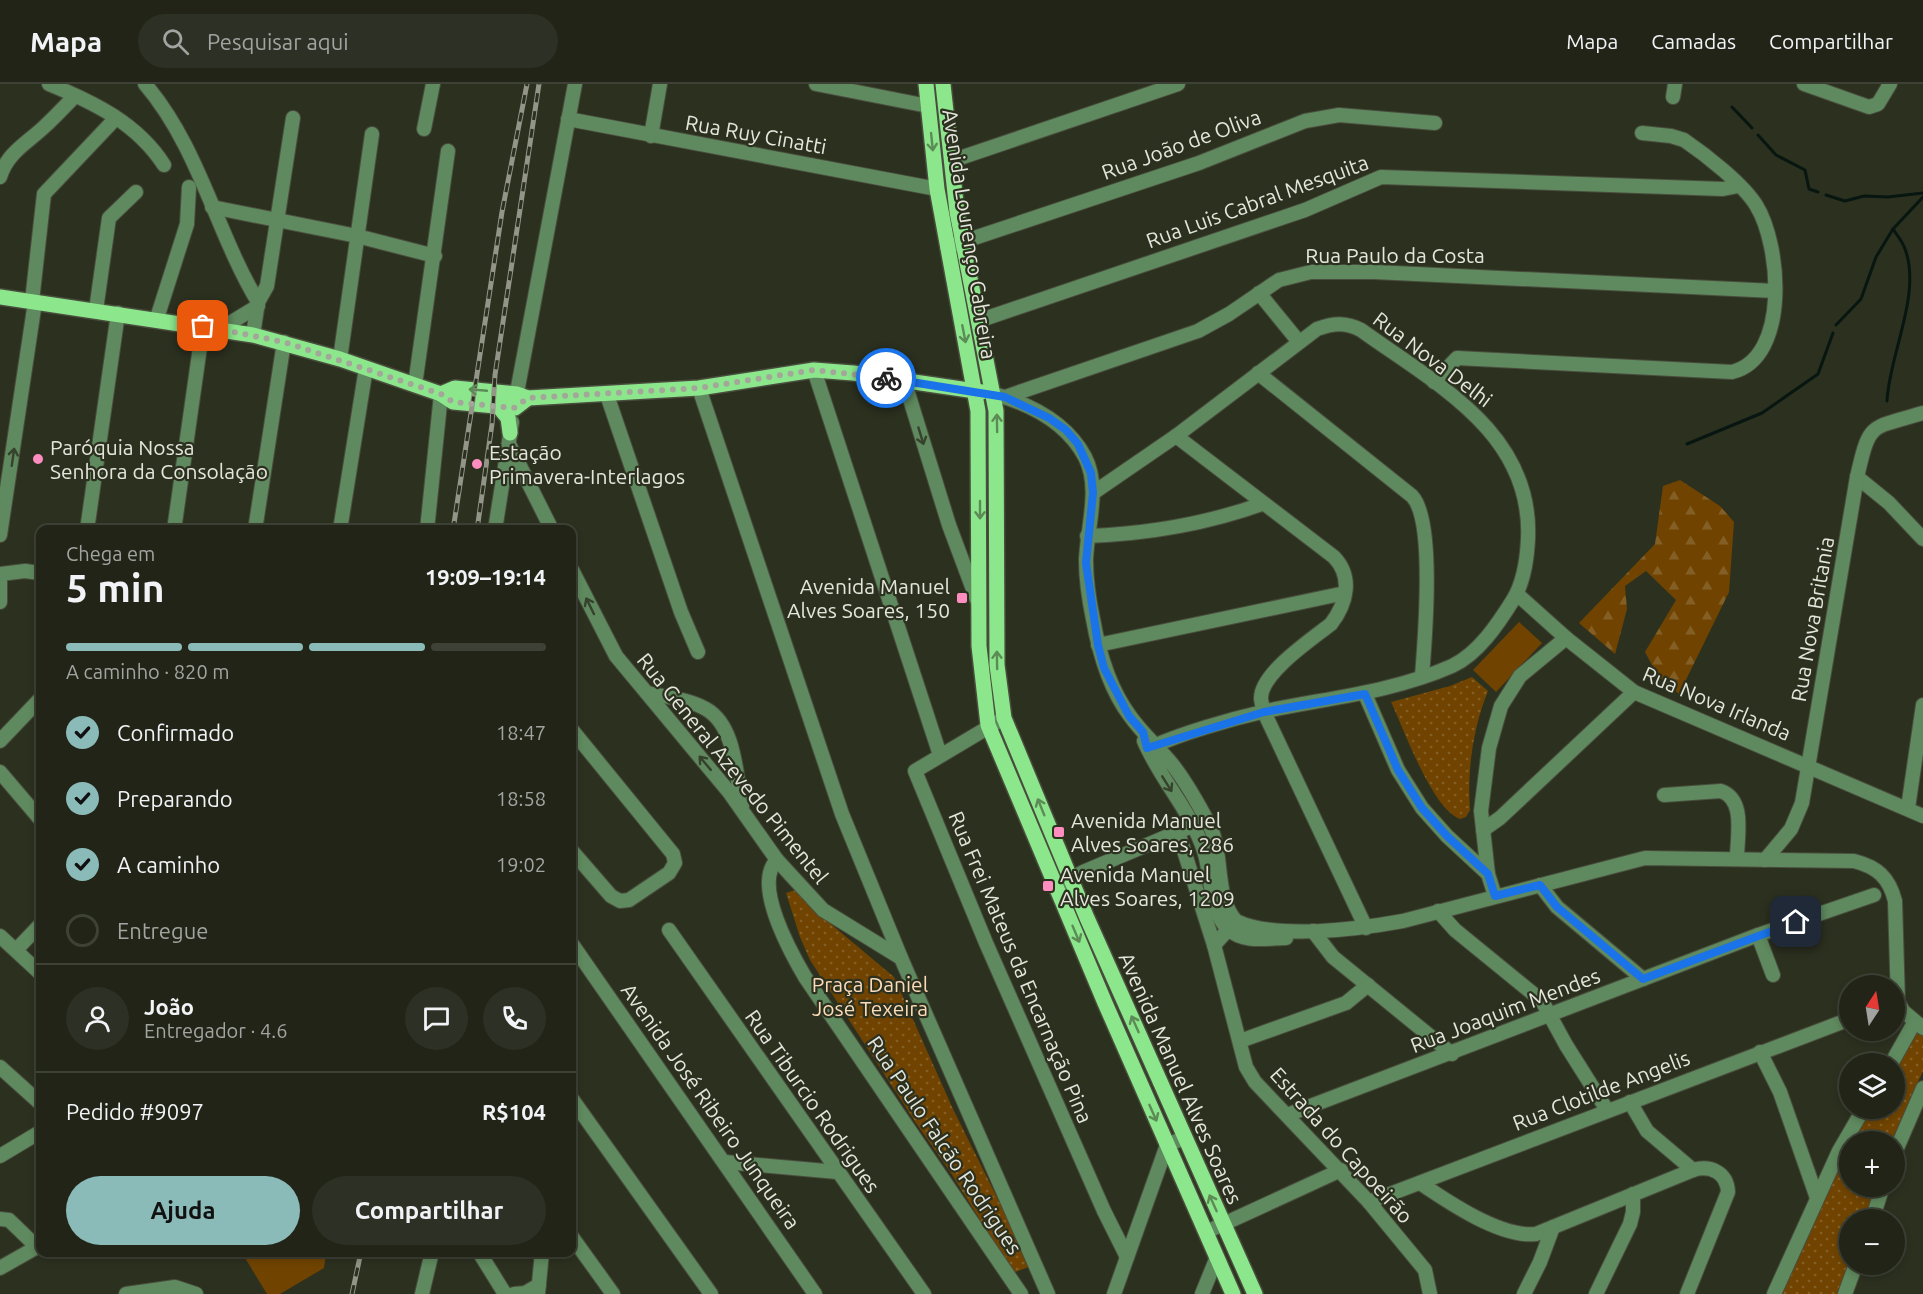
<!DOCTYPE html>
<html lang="pt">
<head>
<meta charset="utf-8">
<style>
	:root { --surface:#212417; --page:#2d3024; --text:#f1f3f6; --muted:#a2a4a1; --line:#3e4136; --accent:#8bbbb9 }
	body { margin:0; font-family:Ubuntu,sans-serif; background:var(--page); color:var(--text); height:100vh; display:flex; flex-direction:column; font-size:22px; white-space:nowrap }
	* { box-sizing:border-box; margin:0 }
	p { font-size:20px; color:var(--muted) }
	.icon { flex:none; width:33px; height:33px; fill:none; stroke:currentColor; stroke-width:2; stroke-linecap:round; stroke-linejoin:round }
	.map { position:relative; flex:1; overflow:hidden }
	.details { position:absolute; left:36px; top:441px; width:540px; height:732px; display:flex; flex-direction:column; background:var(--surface); border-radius:12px; box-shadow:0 3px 9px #0003,0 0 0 2px var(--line) }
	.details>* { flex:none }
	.needle { width:39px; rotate:12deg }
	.controls { position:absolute; left:1839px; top:891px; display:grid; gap:12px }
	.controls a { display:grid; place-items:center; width:66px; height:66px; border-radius:50%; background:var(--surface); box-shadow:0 3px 9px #0003,0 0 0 2px var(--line); font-size:30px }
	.pin { position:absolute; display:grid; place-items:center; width:51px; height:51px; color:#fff; margin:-26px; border-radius:12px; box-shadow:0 3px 9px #0006 }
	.courier { position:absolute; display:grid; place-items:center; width:60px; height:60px; margin:-30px; border:4px solid #1a73e8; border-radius:50%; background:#fff; color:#222; box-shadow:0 2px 8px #0007 }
	.summary em { font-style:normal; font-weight:700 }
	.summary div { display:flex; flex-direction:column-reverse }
	.summary { display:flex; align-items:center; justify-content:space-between; height:102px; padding:0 30px }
	h1 { font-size:39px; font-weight:700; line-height:45px }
	.bar { display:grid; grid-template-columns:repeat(4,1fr); gap:9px 6px; align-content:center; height:72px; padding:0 30px }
	.bar i { height:8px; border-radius:4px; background:var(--line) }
	.bar .on { background:var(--accent) }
	.bar p { grid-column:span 4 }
	.line { display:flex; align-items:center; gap:15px; padding:0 30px; border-top:2px solid var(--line) }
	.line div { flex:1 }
	.round { display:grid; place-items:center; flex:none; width:63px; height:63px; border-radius:32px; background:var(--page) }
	ol { padding:0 30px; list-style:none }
	li { display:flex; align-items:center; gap:18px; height:66px }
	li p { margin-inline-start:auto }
	li .icon { padding:6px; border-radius:50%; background:var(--accent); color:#111; stroke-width:4 }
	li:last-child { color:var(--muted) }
	li i { width:33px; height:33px; border:3px solid var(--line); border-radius:50% }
	.button { display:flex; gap:12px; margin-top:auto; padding:12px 30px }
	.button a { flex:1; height:69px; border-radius:36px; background:var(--accent); color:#111; font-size:24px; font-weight:700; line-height:69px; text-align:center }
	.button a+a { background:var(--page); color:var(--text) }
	header { display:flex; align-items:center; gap:36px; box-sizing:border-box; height:84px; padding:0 30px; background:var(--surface); border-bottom:2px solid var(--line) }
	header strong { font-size:28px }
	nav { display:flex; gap:33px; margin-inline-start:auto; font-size:21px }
	.search { width:420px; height:54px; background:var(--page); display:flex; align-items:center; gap:15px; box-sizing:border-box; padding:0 21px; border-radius:33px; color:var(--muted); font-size:22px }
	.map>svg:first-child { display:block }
	.green { fill:url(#green-dots) }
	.forest { fill:url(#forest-firs) }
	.pitch { fill:#704400 }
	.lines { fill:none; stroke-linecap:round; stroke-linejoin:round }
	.stream { stroke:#071610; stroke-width:3 }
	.minor-casing { stroke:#494d3d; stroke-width:16 }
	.major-casing { stroke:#494d3d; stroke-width:18 }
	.minor { stroke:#5f895e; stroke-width:14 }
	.major { stroke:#8ce68c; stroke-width:15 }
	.rail-casing { stroke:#929588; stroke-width:5 }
	.rail { stroke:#2c301f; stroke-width:3; stroke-dasharray:9; stroke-linecap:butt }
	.oneway { stroke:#5c8b56 }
	.oneway2 { stroke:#36422c }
	.done { stroke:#a4a69a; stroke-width:6; stroke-dasharray:0 10.8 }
	.route { stroke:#1a73e8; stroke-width:8 }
	.poi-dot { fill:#fd8ebf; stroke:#2c301f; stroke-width:2 }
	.labels { text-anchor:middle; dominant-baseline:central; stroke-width:4.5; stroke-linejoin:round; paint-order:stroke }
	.street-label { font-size:21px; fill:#e4e6dc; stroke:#2c301f }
	.poi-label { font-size:21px; fill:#e4e6dc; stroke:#2c301f; text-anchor:start }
	.park-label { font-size:21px; fill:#fbdbb8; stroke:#2c301f }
</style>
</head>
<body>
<header>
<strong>Mapa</strong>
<div class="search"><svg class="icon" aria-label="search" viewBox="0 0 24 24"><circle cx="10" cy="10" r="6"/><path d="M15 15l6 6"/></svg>Pesquisar aqui</div>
<nav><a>Mapa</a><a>Camadas</a><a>Compartilhar</a></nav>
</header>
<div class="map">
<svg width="1923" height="1210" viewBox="0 0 1923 1210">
	<defs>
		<pattern id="green-dots" width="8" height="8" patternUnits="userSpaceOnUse" patternTransform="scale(1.5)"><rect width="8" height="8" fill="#704400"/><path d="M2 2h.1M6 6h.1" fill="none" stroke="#845f25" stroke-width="1.8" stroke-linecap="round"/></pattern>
		<pattern id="forest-firs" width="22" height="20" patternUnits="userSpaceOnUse" patternTransform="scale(1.5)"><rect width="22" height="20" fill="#704400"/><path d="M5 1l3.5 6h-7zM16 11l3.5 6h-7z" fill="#845f25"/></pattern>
	</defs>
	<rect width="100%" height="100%" fill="#2c301f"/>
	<g class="green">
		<path d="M1472,593L1488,607C1473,643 1467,688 1470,726L1466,733L1460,735C1432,725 1404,645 1391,618L1450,602Z"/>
		<path d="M801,804L832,841L894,893L953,1025L1031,1182L1013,1189L951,1089L916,1039L810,876L800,853L786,809Z"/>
		<path d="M1918,948L1923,950V987L1891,1058H1850L1870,1025L1894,1024L1895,986Z"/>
		<path d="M1850,1058V1102L1876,1103L1864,1135L1850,1136L1849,1178L1839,1210H1778Z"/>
	</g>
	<path class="forest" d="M1680,396L1720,422L1734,438L1729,508L1679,610L1658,592L1645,568L1676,516L1646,487L1625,502L1627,525L1615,570L1579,539L1655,460L1663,402Z"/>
	<g class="pitch">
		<path d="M1519,538L1542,559L1496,608L1473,586Z"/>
		<path d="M242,1169H326L324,1184L280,1210H267Z"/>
	</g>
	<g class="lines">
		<g class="stream">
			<path d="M1732,23L1752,44"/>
			<path d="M1758,51L1776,71L1805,86L1809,105L1818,108"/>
			<path d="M1826,111L1845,117L1864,112L1888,113L1923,109"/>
			<path d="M1836,241L1861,215L1876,173L1893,145"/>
			<path d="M1887,317C1889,271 1922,210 1905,165C1903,158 1897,151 1893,145L1923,113"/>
			<path d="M1687,360L1762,329L1818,290L1833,249"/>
		</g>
		<defs>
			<g id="minor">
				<path d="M49,0C93,18 137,39 164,81"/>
				<path d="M145,0C199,63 216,148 258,218"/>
				<path d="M816,0L928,22"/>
				<path d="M1804,0L1869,23L1878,20L1890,0"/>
				<path d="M1673,13L1675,0"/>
				<path d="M568,35L937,105"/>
				<path d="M424,45L433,0"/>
				<path d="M651,52L660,0"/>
				<path d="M951,77L1178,0"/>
				<path d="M0,93C7,69 27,59 44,43C55,33 65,22 75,12"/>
				<path d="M212,123L357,152L435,172"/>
				<path d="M947,163L1199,79L1305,37L1339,31L1435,39"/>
				<path d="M1259,209L1299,258"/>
				<path d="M32,217L44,110L116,34"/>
				<path d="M96,226L109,134L136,108"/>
				<path d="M157,234L187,140L189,103"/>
				<path d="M978,237L1305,126L1381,93L1723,105L1738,102"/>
				<path d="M220,245L258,222"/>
				<path d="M253,251L258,218L267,202L293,34"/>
				<path d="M340,275L372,50"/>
				<path d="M814,286L940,671"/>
				<path d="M1258,289L1412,412C1435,436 1425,555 1422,592"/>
				<path d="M904,296L949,441L977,516"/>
				<path d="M1434,298L1457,274L1732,288C1790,274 1781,161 1756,121C1743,100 1706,71 1684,56L1671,52L1642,49"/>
				<path d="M415,301L448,67"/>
				<path d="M699,304L842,730L901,874L1048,1210"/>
				<path d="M994,310C1030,320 1067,339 1085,373C1101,404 1087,443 1086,476C1086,496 1089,516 1093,535C1099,569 1109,604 1130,632C1142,649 1159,664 1172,680C1187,699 1199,721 1210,742C1224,772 1214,812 1236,837C1276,856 1359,845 1403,837L1645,774L1854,777C1877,783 1889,793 1895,817L1898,918L1903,927L1923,944"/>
				<path d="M607,311L681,528L698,568"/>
				<path d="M1005,313L1198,247L1229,230L1279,196L1311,188H1374L1775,207"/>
				<path d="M515,319L575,0"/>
				<path d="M1176,352L1334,473C1353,493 1347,519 1331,540C1312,555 1261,589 1261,614C1261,618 1263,623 1264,628L1366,844"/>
				<path d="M509,360L552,446"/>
				<path d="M1857,393L1889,419L1923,455"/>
				<path d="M1093,409L1176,352L1317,245C1333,239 1346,238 1361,246C1436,300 1533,349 1528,455C1527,476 1524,498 1513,516C1498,540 1478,570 1452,582C1393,608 1328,614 1266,627C1231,635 1182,649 1149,664"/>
				<path d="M87,446L118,229"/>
				<path d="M174,446L203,242"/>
				<path d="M255,446L284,258"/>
				<path d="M340,446L366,284"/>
				<path d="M427,446L441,310"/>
				<path d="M495,446L512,338"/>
				<path d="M0,451L35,218"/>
				<path d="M1087,452C1146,450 1206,440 1262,420"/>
				<path d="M572,486L616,572L729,708L777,776L823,826L901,874"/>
				<path d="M0,490L25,487L40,489"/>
				<path d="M0,495V518"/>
				<path d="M1517,510L1566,554L1634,608L1923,732"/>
				<path d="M1098,561L1345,509"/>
				<path d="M647,609C666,613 689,615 706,625C736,642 736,692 742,722"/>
				<path d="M1365,610L1398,686L1422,724L1447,752L1488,790L1495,812"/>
				<path d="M1004,634L915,687L986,859L1104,1127L1127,1173"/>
				<path d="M572,646L673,770L675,779L669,789L629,816L620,817L611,812L572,767"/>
				<path d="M0,657L40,615"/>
				<path d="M1144,657C1160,695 1191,727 1204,767C1212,791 1209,827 1228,845C1244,860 1268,854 1286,854"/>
				<path d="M0,688L40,735"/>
				<path d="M1664,711L1721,707C1746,716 1737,752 1737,775"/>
				<path d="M1908,724L1923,621"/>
				<path d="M1483,746L1500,734L1634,608"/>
				<path d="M1178,748L1214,861"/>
				<path d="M777,776C752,800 791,869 805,893L1021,1210"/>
				<path d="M1765,776L1791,745L1802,719L1857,393C1870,337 1869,345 1923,329"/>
				<path d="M1488,790L1481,727L1489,664L1501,622L1520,592L1566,554"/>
				<path d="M1540,801L1557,823L1643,895"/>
				<path d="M1056,803L1083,788L1199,739"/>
				<path d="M1438,827L1455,846L1542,917L1566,961L1607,1026"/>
				<path d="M1236,837L1214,861L1246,983L1255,998L1369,1118L1425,1186L1430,1210"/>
				<path d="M669,846L924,1210"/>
				<path d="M1313,847L1333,873L1452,970"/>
				<path d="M1758,851L1773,891"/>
				<path d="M0,852L40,889"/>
				<path d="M572,860L815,1210"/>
				<path d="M16,866L40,841"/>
				<path d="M1240,957L1346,919L1368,901"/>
				<path d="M1760,968L1780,1008L1817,1114"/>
				<path d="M1891,980L1914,939"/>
				<path d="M0,983L40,1019"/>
				<path d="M572,1015L711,1210"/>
				<path d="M1630,1018L1647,1047L1693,1086"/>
				<path d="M1287,1031L1758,851L1874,811"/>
				<path d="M1894,1071L1923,1004"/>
				<path d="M0,1072L40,1048"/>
				<path d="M725,1078L837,1088"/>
				<path d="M1420,1099C1448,1118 1501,1154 1536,1150L1693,1086C1710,1081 1727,1088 1728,1108L1687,1210"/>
				<path d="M1369,1118L1850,935"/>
				<path d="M0,1135L9,1136L37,1163"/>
				<path d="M1872,1136L1883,1102"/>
				<path d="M1206,1148L1341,1086"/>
				<path d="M572,1153L613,1210"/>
				<path d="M479,1168L505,1210"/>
				<path d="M0,1184L37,1163L40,1164"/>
				<path d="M126,1210L175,1203L196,1210"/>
				<path d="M422,1210L432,1168"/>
				<path d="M514,1210L525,1209L539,1201"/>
				<path d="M538,1210L542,1168"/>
				<path d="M1114,1210L1167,1061L1184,1054"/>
				<path d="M1202,1210L1217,1173"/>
				<path d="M1524,1210L1540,1178L1553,1143"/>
				<path d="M1596,1210L1630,1140L1633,1128V1110"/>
				<path d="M1774,1210L1839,1067L1864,1024"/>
				<path d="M1845,1210L1856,1180"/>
			</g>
			<g id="major">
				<path d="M926,0L937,105L978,327L979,562L988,641L1105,919L1233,1210"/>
				<path d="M943,0L957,128L996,327L997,581L1004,634L1087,834L1255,1210"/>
				<path d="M0,213L253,251L340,275L441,310L453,318L515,324L528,314"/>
				<path d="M441,310L455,304L517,310L528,314L699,304L814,286L853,289L982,308"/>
				<path d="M499,323L508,334L510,349"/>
			</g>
		</defs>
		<use href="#minor" class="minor-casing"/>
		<use href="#major" class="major-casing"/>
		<use href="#minor" class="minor"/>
		<use href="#major" class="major"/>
		<defs>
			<g id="rail">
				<path d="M453,446L502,128L527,0"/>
				<path d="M477,446L492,340L495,291L539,0"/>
				<path d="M352,1210L361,1168"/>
			</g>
		</defs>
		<use href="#rail" class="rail-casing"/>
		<use href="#rail" class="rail"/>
	</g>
	<defs><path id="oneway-shaft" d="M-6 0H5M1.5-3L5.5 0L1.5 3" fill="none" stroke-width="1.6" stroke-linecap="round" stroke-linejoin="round" transform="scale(1.5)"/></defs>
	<g class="oneway">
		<use href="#oneway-shaft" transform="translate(932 58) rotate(84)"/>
		<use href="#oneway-shaft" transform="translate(964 250) rotate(79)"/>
		<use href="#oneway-shaft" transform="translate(478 306) rotate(-175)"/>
		<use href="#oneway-shaft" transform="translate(997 339) rotate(-91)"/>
		<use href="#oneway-shaft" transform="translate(980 426) rotate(90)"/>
		<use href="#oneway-shaft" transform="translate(997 576) rotate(-91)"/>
		<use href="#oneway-shaft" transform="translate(1041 723) rotate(-112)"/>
		<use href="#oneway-shaft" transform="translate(1076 850) rotate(67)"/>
		<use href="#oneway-shaft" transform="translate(1135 940) rotate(-114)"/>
		<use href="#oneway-shaft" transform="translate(1153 1029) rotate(66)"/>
		<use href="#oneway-shaft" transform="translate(1213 1119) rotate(-114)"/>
	</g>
	<g class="oneway2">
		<use href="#oneway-shaft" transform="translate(921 352) rotate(73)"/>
		<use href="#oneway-shaft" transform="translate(13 373) rotate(-82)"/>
		<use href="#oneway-shaft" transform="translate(590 522) rotate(-116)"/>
		<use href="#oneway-shaft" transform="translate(705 679) rotate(-130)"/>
		<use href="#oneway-shaft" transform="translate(1167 700) rotate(58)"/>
	</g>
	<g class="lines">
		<path class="done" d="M203,242L284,258L441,310L453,318L514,324L528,314L699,304L814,286L886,294"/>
		<path class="route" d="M886,294L1005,313L1049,334L1066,346L1078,360L1091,389L1093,409L1086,479L1098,561L1104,584L1129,632L1143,648L1147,664L1264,628L1365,610L1398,686L1422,724L1447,752L1488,790L1495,812L1540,801L1557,823L1643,895L1796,838"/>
	</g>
	<g class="poi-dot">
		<circle cx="38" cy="375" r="6"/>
		<circle cx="477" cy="380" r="6"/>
		<rect x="956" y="508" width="12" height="12" rx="3"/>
		<rect x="1053" y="742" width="12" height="12" rx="3"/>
		<rect x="1042" y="796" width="12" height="12" rx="3"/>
	</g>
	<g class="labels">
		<g class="street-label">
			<text transform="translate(756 50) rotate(10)">Rua Ruy Cinatti</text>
			<text transform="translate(1181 60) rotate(-20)">Rua João de Oliva</text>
			<text transform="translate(1257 117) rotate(-20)">Rua Luis Cabral Mesquita</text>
			<text transform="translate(970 150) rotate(81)">Avenida Lourenço Cabreira</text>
			<text x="1395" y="171">Rua Paulo da Costa</text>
			<text transform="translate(1433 275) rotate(37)">Rua Nova Delhi</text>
			<text transform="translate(1812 535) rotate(-80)">Rua Nova Britania</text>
			<text transform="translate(1717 619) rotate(23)">Rua Nova Irlanda</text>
			<text transform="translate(733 684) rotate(51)">Rua General Azevedo Pimentel</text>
			<text transform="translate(1021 883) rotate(67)">Rua Frei Mateus da Encarnação Pina</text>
			<text transform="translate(1505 926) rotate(-21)">Rua Joaquim Mendes</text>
			<text transform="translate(1181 994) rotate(66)">Avenida Manuel Alves Soares</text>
			<text transform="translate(1601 1006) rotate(-21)">Rua Clotilde Angelis</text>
			<text transform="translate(813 1017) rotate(55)">Rua Tiburcio Rodrigues</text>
			<text transform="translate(711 1022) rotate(55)">Avenida José Ribeiro Junqueira</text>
			<text transform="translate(945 1061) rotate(56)">Rua Paulo Falcão Rodrigues</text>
			<text transform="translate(1342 1061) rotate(48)">Estrada do Capoeirão</text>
		</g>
		<g class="poi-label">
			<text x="50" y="363">Paróquia Nossa<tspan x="50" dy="24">Senhora da Consolação</tspan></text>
			<text x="489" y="368">Estação<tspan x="489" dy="24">Primavera-Interlagos</tspan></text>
			<text x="950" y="502" text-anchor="end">Avenida Manuel<tspan x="950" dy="24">Alves Soares, 150</tspan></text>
			<text x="1071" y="736">Avenida Manuel<tspan x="1071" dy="24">Alves Soares, 286</tspan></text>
			<text x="1060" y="790">Avenida Manuel<tspan x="1060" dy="24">Alves Soares, 1209</tspan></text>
		</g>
		<g class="park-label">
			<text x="870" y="900">Praça Daniel<tspan x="870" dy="24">José Texeira</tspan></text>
		</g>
	</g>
</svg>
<div class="controls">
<a><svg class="needle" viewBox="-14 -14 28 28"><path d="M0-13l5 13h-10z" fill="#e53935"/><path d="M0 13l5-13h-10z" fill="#a2a4a1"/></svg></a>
<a><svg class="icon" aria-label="layers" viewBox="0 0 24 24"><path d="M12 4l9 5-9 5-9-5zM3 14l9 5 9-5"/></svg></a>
<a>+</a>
<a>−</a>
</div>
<div class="pin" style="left:203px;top:242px;background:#ea580c"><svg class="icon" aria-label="bag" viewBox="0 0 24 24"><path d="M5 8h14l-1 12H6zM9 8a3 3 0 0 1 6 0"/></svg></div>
<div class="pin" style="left:1796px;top:838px;background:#1f2937"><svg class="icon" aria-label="home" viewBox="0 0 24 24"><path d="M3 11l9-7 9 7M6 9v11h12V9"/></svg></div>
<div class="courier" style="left:886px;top:294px"><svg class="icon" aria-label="bike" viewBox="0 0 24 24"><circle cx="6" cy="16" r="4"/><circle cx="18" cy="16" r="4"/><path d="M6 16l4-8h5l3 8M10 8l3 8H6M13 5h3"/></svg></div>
<section class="details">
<div class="summary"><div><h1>5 min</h1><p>Chega em</p></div><em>19:09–19:14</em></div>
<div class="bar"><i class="on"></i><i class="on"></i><i class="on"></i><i></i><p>A caminho · 820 m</p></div>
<ol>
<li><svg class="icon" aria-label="check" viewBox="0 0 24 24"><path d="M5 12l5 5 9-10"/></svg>Confirmado<p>18:47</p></li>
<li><svg class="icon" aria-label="check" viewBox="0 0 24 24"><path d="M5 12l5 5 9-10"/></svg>Preparando<p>18:58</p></li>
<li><svg class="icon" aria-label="check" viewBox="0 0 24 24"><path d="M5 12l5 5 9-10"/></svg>A caminho<p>19:02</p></li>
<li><i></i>Entregue</li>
</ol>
<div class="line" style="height:108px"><a class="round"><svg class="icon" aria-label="person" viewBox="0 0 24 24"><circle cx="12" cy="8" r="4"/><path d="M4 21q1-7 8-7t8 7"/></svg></a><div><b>João</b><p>Entregador · 4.6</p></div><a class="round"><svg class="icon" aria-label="chat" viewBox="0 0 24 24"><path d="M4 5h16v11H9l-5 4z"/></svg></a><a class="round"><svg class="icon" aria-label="phone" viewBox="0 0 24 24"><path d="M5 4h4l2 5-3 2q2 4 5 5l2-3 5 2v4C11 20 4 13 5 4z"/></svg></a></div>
<div class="line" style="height:78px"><div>Pedido #9097</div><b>R$104</b></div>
<div class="button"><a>Ajuda</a><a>Compartilhar</a></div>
</section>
</div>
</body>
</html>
